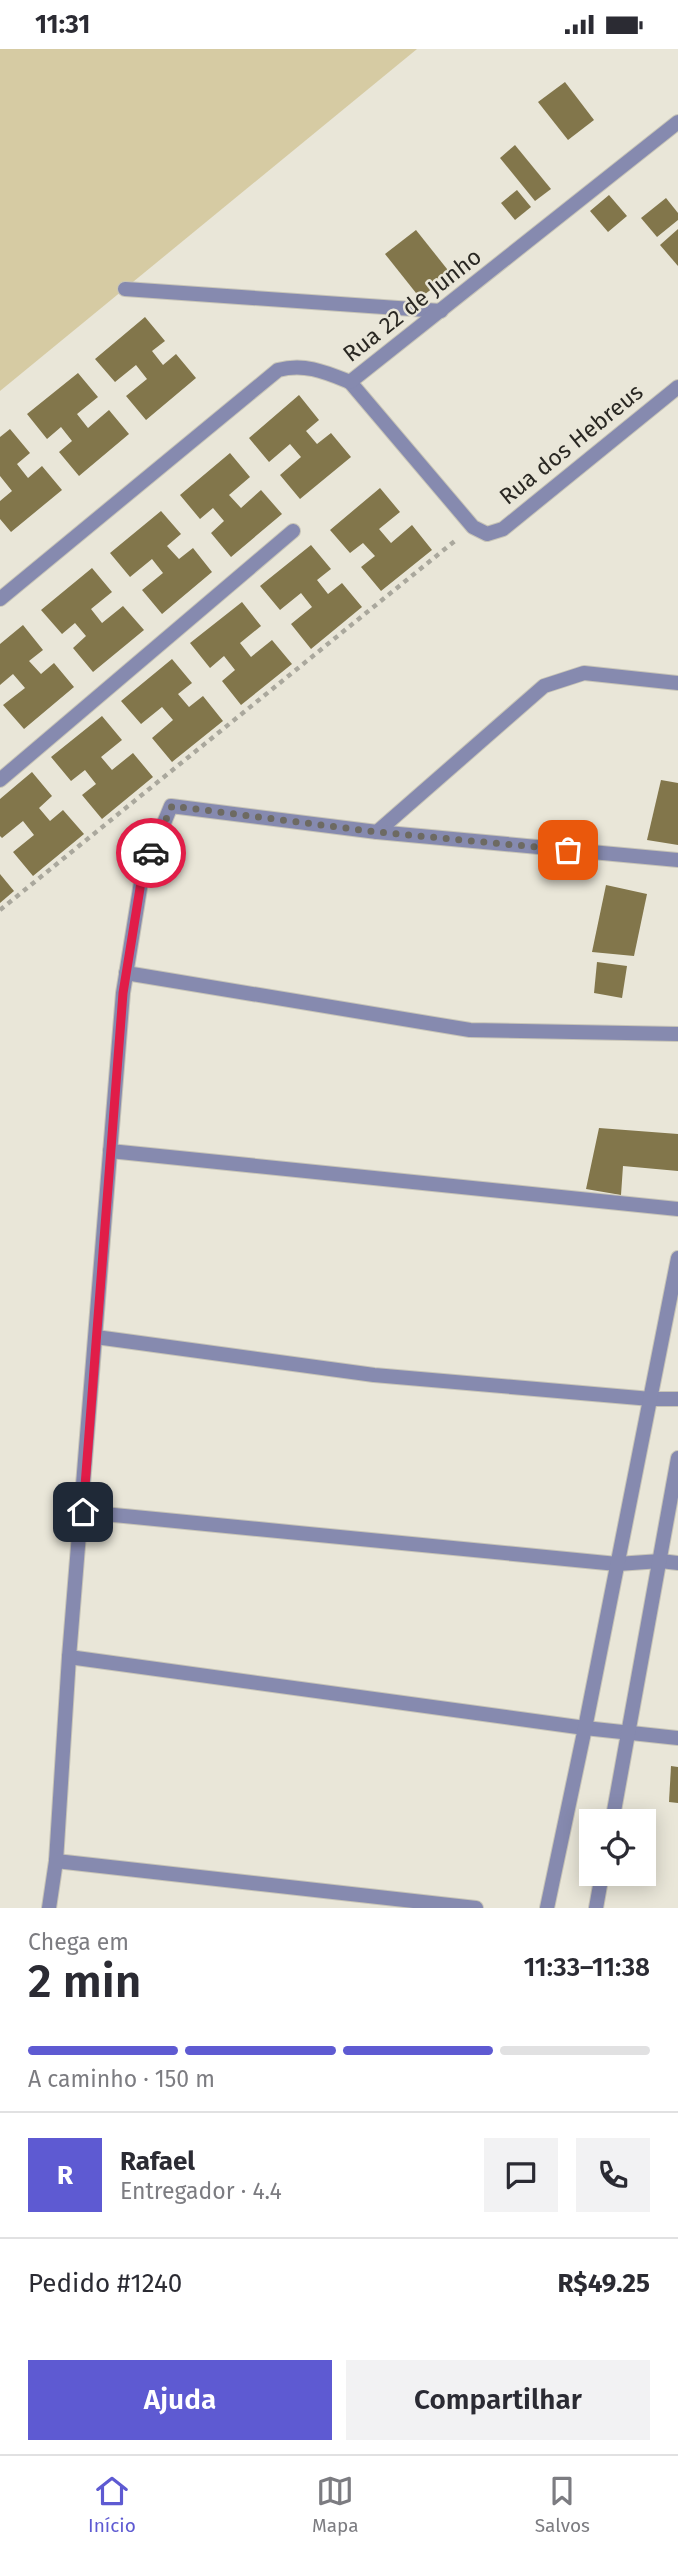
<!DOCTYPE html>
<html lang="pt">
<head>
<meta charset="utf-8">
<style>
	:root { --surface:#fff; --page:#f2f2f3; --text:#2b2b33; --muted:#7c7c81; --line:#e1e1e2; --accent:#5e5ad2 }
	body { margin:0; font-family:"Fira Sans",sans-serif; background:var(--page); color:var(--text); height:100vh; display:flex; flex-direction:column; font-size:26px; white-space:nowrap }
	* { box-sizing:border-box; margin:0 }
	p { font-size:23px; color:var(--muted) }
	.icon { flex:none; width:38px; height:38px; fill:none; stroke:currentColor; stroke-width:2; stroke-linecap:round; stroke-linejoin:round }
	.map { position:relative; height:1859px; overflow:hidden }
	.panel { display:flex; flex-direction:column; background:var(--surface); flex:1 }
	.panel>* { flex:none }
	.fabs { position:absolute; left:579px; top:1760px; display:grid; gap:14px }
	.fabs a { display:grid; place-items:center; width:77px; height:77px; border-radius:0px; background:var(--surface); box-shadow:0 4px 18px #0003; font-size:35px }
	.pin { position:absolute; display:grid; place-items:center; width:60px; height:60px; color:#fff; margin:-30px; border-radius:14px; box-shadow:0 4px 10px #0006 }
	.courier { position:absolute; display:grid; place-items:center; width:70px; height:70px; margin:-35px; border:5px solid #e11d48; border-radius:50%; background:#fff; color:#222; box-shadow:0 2px 9px #0007 }
	.overview em { font-style:normal; font-weight:600 }
	.overview div { display:flex; flex-direction:column-reverse }
	.overview { display:flex; align-items:center; justify-content:space-between; height:119px; padding:0 28px }
	h1 { font-size:46px; font-weight:600; line-height:52px }
	.bar { display:grid; grid-template-columns:repeat(4,1fr); gap:10px 7px; align-content:center; height:84px; padding:0 28px }
	.bar i { height:9px; border-radius:5px; background:var(--line) }
	.bar .current { background:var(--accent) }
	.bar p { grid-column:span 4 }
	.line { display:flex; align-items:center; gap:18px; padding:0 28px; border-top:2px solid var(--line) }
	.line div { flex:1 }
	.round { display:grid; place-items:center; flex:none; width:74px; height:74px; border-radius:0px; background:var(--page) }
	.primary-button { display:flex; gap:14px; margin-top:auto; padding:14px 28px }
	.primary-button a { flex:1; height:80px; border-radius:0px; background:var(--accent); color:#fff; font-size:28px; font-weight:600; line-height:80px; text-align:center }
	.primary-button a+a { background:var(--page); color:var(--text) }
	.status { display:flex; justify-content:space-between; align-items:center; height:49px; padding:0 35px; background:var(--surface); direction:ltr }
	.status svg { height:19px; fill:currentColor }
	.tabs { display:flex; justify-content:space-around; align-items:center; height:98px; border-top:2px solid var(--line); background:var(--surface); font-size:19px; color:var(--muted) }
	.tabs a { display:grid; justify-items:center; gap:4px }
	.tabs .current { color:var(--accent) }
	.map>svg:first-child { display:block }
	.green { fill:#d6cba3 }
	.building { fill:#82764b }
	.lines { fill:none; stroke-linecap:round; stroke-linejoin:round }
	.minor-casing { stroke:#c7c4b7; stroke-width:16 }
	.path { stroke:#aaa89d; stroke-width:4.5; stroke-dasharray:5 5; stroke-linecap:butt }
	.minor { stroke:#868aaf; stroke-width:14 }
	.done { stroke:#6d6a62; stroke-width:7; stroke-dasharray:0 12.6 }
	.route { stroke:#e11d48; stroke-width:9 }
	.labels { text-anchor:middle; dominant-baseline:central; stroke-width:5; stroke-linejoin:round; paint-order:stroke }
	.street-label { font-size:23px; fill:#2a2823; stroke:#e9e6d8 }
</style>
</head>
<body>
<div class="status"><b>11:31</b><svg viewBox="0 0 49 12"><path d="M0 12V9h3v3zM5 12V6h3v6zM10 12V3h3v9zM15 12V0h3v12zM26 1h20v11H26zM47 4h2v5h-2z"/></svg></div>
<div class="map">
<svg width="678" height="1859" viewBox="0 0 678 1859">
	<rect width="100%" height="100%" fill="#e9e6d8"/>
	<path class="green" d="M0,0H417L0,342Z"/>
	<g class="building">
		<path d="M565,33L594,71L568,91L538,53Z"/>
		<path d="M515,96L551,140L535,152L500,109Z"/>
		<path d="M517,141L531,158L515,171L501,154Z"/>
		<path d="M609,146L627,167L608,183L590,162Z"/>
		<path d="M666,149L678,164V171L657,188L641,169Z"/>
		<path d="M678,180V217L660,196Z"/>
		<path d="M416,181L451,225L420,249L385,205Z"/>
		<path d="M145,268L165,292L152,302L163,316L176,305L196,329L146,371L126,347L147,330L136,316L115,333L95,310Z"/>
		<path d="M78,324L98,348L77,365L88,379L109,361L129,385L79,427L59,403L72,392L61,378L47,390L27,365Z"/>
		<path d="M299,346L319,371L306,382L317,395L331,384L351,408L300,450L280,426L301,408L290,395L269,413L249,389Z"/>
		<path d="M10,380L30,404L17,415L28,429L42,417L62,441L11,483L0,470V452L12,442L0,427V388Z"/>
		<path d="M230,404L250,428L229,446L241,459L261,441L282,465L231,508L211,484L224,472L213,459L200,470L180,446Z"/>
		<path d="M380,439L400,463L379,480L391,494L412,476L432,501L381,542L361,518L375,507L363,494L350,504L330,481Z"/>
		<path d="M161,462L181,485L167,497L179,510L193,499L212,523L162,565L142,541L163,524L152,510L130,528L110,504Z"/>
		<path d="M311,496L331,520L317,531L328,545L342,534L362,558L311,600L291,575L312,558L301,544L280,561L260,537Z"/>
		<path d="M92,519L112,543L91,560L102,574L123,557L144,581L93,623L73,599L86,587L75,574L62,585L41,561Z"/>
		<path d="M242,553L261,577L240,594L251,608L272,591L292,615L241,656L222,632L235,621L224,607L210,619L190,594Z"/>
		<path d="M23,576L43,601L29,612L41,625L54,614L74,638L24,680L3,656L25,639L13,625L0,636V595Z"/>
		<path d="M172,610L192,634L178,645L189,658L203,647L223,672L172,713L152,689L173,671L162,658L141,675L121,652Z"/>
		<path d="M102,667L122,691L101,708L112,721L133,704L153,728L102,770L82,746L96,735L85,721L71,732L51,708Z"/>
		<path d="M32,723L52,747L39,759L50,772L63,761L84,785L33,827L13,803L34,786L23,772L2,789L0,787V750Z"/>
		<path d="M661,731L678,734V796L647,791Z"/>
		<path d="M0,825L14,842L0,854Z"/>
		<path d="M606,836L647,845L634,907L592,903Z"/>
		<path d="M597,913L627,917L622,949L594,944Z"/>
		<path d="M599,1079L678,1085V1122L623,1117L621,1146L586,1140Z"/>
		<path d="M671,1717L678,1718V1754L669,1753Z"/>
	</g>
	<g class="lines">
		<defs>
			<g id="minor">
				<path d="M125,240L441,262"/>
				<path d="M350,333L473,478L487,485L503,480L678,338"/>
				<path d="M0,550L278,321C305,314 325,323 350,333L678,73"/>
				<path d="M0,731L293,482"/>
				<path d="M377,783L544,637L584,624L678,634"/>
				<path d="M126,924L470,981L678,985"/>
				<path d="M110,1102L678,1160"/>
				<path d="M96,1288L374,1326L651,1350H678"/>
				<path d="M83,1463L617,1515L661,1512L678,1514"/>
				<path d="M69,1608L585,1679L678,1689"/>
				<path d="M612,1773L678,1409"/>
				<path d="M56,1812L476,1859"/>
				<path d="M49,1859L56,1812L69,1608L123,944L142,827L171,757L377,783L678,811"/>
				<path d="M547,1859L585,1679L678,1209"/>
				<path d="M596,1859L602,1825"/>
			</g>
		</defs>
		<use href="#minor" class="minor-casing"/>
		<path class="path" d="M0,861L456,491"/>
		<use href="#minor" class="minor"/>
	</g>
	<g class="lines">
		<path class="done" d="M151,804L172,757L377,783L568,801"/>
		<path class="route" d="M83,1463L123,944L142,827L151,804"/>
	</g>
	<g class="labels">
		<g class="street-label">
			<text transform="translate(412 256) rotate(-38)">Rua 22 de Junho</text>
			<text transform="translate(571 395) rotate(-39)">Rua dos Hebreus</text>
		</g>
	</g>
</svg>
<div class="fabs">
<a><svg class="icon" aria-label="locate" viewBox="0 0 24 24"><circle cx="12" cy="12" r="6"/><path d="M12 2v4M12 18v4M2 12h4M18 12h4"/></svg></a>
</div>
<div class="pin" style="left:568px;top:801px;background:#ea580c"><svg class="icon" aria-label="bag" viewBox="0 0 24 24"><path d="M5 8h14l-1 12H6zM9 8a3 3 0 0 1 6 0"/></svg></div>
<div class="pin" style="left:83px;top:1463px;background:#1f2937"><svg class="icon" aria-label="home" viewBox="0 0 24 24"><path d="M3 11l9-7 9 7M6 9v11h12V9"/></svg></div>
<div class="courier" style="left:151px;top:804px"><svg class="icon" aria-label="car" viewBox="0 0 24 24"><path d="M5 17H2v-5l4-1 3-4h7l3 4 3 1v5h-3M9 17h6M6 11h13"/><circle cx="7" cy="17" r="2"/><circle cx="17" cy="17" r="2"/></svg></div>
</div>
<section class="panel">
<div class="overview"><div><h1>2 min</h1><p>Chega em</p></div><em>11:33–11:38</em></div>
<div class="bar"><i class="current"></i><i class="current"></i><i class="current"></i><i></i><p>A caminho · 150 m</p></div>
<div class="line" style="height:126px"><b class="round" style="background:var(--accent);color:#fff">R</b><div><b>Rafael</b><p>Entregador · 4.4</p></div><a class="round"><svg class="icon" aria-label="chat" viewBox="0 0 24 24"><path d="M4 5h16v11H9l-5 4z"/></svg></a><a class="round"><svg class="icon" aria-label="phone" viewBox="0 0 24 24"><path d="M5 4h4l2 5-3 2q2 4 5 5l2-3 5 2v4C11 20 4 13 5 4z"/></svg></a></div>
<div class="line" style="height:91px"><div>Pedido #1240</div><b>R$49.25</b></div>
<div class="primary-button"><a>Ajuda</a><a>Compartilhar</a></div>
</section>
<nav class="tabs">
<a class="current"><svg class="icon" aria-label="home" viewBox="0 0 24 24"><path d="M3 11l9-7 9 7M6 9v11h12V9"/></svg>Início</a>
<a><svg class="icon" aria-label="map" viewBox="0 0 24 24"><path d="M3 6l6-2 6 2 6-2v14l-6 2-6-2-6 2zM9 4v14M15 6v14"/></svg>Mapa</a>
<a><svg class="icon" aria-label="saved" viewBox="0 0 24 24"><path d="M7 4h10v16l-5-4-5 4z"/></svg>Salvos</a>
</nav>
</body>
</html>
